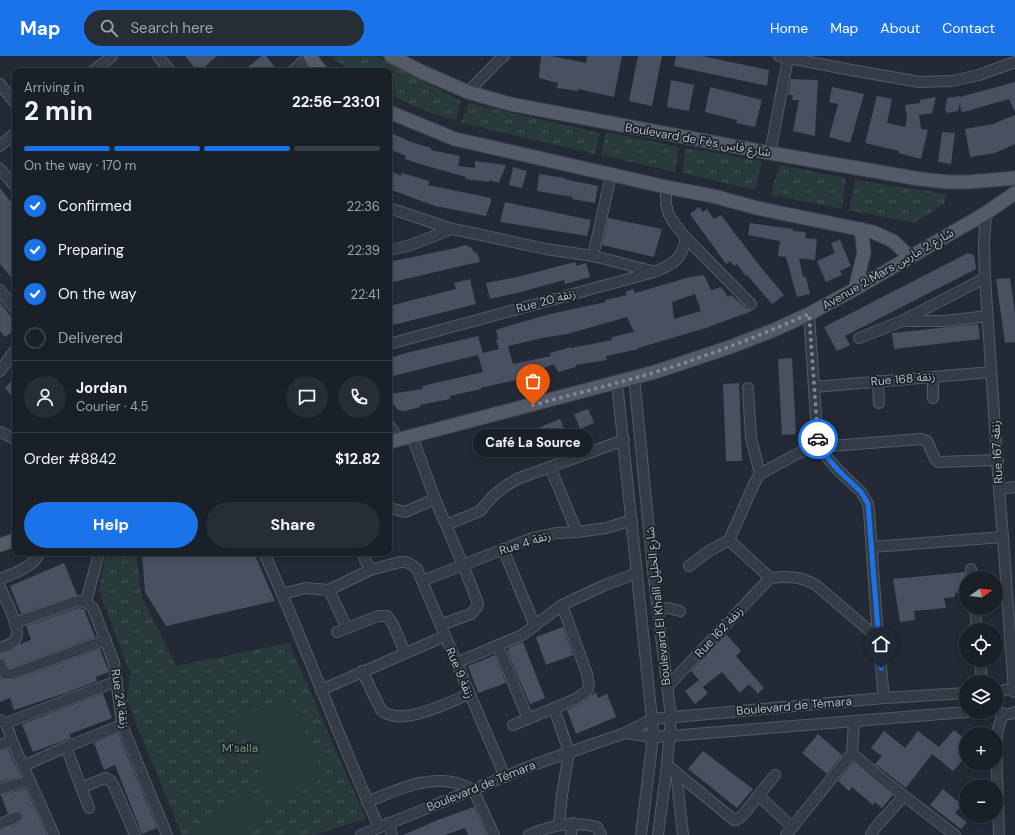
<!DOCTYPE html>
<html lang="en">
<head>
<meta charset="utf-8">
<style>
	:root { --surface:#1a2028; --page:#272d34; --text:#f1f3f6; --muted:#9fa3a8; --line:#383e45; --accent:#1a73e8 }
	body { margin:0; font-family:"DM Sans","Noto Sans Arabic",sans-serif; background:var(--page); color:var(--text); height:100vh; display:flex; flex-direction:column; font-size:15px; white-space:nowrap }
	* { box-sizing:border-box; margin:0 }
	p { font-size:13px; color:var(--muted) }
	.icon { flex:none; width:22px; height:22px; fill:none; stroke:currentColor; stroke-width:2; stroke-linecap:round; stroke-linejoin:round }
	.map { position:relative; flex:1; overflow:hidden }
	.sheet { position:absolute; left:12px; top:12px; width:380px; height:488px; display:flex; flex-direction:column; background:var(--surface); border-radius:8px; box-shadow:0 2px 6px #0003,0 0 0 1px var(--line) }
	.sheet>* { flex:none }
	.needle { width:26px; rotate:75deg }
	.fabs { position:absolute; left:959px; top:515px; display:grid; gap:8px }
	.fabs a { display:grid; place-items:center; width:44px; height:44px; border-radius:50%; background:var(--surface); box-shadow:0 2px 6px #0003,0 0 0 1px var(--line); font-size:20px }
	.pin { position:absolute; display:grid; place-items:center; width:34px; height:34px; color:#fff; margin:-41px -17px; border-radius:50% 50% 50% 0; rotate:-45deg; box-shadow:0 0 4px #0007 }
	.pin .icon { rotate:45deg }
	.courier { position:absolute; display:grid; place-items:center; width:40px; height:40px; margin:-20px; border:3px solid #1a73e8; border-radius:50%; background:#fff; color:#222; box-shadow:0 1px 5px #0007 }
	.bubble { position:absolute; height:28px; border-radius:14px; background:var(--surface); box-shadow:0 2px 6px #0003,0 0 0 1px var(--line); font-size:13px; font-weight:700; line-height:28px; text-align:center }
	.headline em { font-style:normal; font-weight:700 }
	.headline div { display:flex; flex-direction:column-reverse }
	.headline { display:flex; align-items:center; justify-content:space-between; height:68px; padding:0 12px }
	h1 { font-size:26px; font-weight:700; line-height:30px }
	.bar { display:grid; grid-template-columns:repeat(4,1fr); gap:6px 4px; align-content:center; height:48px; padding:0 12px }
	.bar i { height:5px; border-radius:3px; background:var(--line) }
	.bar .active { background:var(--accent) }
	.bar p { grid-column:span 4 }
	.line { display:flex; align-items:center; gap:10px; padding:0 12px; border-top:1px solid var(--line) }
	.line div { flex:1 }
	.round { display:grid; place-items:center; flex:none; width:42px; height:42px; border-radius:21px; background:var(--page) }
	ol { padding:0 12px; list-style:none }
	li { display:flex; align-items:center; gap:12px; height:44px }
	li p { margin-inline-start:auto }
	li .icon { padding:4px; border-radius:50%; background:var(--accent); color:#fff; stroke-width:4 }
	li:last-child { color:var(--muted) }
	li i { width:22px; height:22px; border:2px solid var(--line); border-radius:50% }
	.primary-button { display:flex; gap:8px; margin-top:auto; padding:8px 12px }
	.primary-button a { flex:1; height:46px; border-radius:24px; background:var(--accent); color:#fff; font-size:16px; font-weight:700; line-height:46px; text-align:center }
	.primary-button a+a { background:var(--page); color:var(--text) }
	header { display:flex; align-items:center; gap:24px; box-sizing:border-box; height:56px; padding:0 20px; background:var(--accent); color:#fff }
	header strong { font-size:19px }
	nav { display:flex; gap:22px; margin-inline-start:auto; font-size:14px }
	.search { width:280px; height:36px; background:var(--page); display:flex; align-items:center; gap:10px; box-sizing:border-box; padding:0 14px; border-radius:22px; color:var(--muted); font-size:15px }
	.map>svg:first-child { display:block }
	.grass { fill:url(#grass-tufts) }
	.garden { fill:#293a3b }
	.building { fill:#495060; fill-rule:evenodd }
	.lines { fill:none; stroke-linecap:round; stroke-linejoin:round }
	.minor-casing { stroke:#545965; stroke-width:12 }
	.major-casing { stroke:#3f4550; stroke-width:15 }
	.minor { stroke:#363c47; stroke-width:10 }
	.major { stroke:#545b67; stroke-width:13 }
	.done { stroke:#7f8592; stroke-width:4; stroke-dasharray:0 7.2 }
	.route { stroke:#1a73e8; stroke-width:5 }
	.labels { text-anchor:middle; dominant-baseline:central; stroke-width:3.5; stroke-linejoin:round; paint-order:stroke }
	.street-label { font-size:12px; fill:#b1b6c3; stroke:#1c212c }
	.park-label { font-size:12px; fill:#6b9277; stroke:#1c212c }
</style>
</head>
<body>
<header>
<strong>Map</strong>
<div class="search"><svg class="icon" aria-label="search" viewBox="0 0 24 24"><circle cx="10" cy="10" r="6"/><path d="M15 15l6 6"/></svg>Search here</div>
<nav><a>Home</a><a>Map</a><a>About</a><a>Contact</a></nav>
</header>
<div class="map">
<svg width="1015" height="779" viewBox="0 0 1015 779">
	<defs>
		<pattern id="grass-tufts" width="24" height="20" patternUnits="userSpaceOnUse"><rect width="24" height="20" fill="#293a3b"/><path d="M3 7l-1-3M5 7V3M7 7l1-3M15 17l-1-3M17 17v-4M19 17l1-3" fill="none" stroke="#465456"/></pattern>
	</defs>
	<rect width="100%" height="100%" fill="#232a36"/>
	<g class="grass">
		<path d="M335,0H376L461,45L456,65L415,51L389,38V15H352L333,3Z"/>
		<path d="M469,47L600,77L595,98L461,67Z"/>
		<path d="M606,76L679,91L675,116L601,99Z"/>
		<path d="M686,92L762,105L755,134L682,117Z"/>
		<path d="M779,109L846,122L842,153L771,139Z"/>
		<path d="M855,124L947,138L944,148L914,167L849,154Z"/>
		<path d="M106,497H136L142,541L176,610L289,587L366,763L314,779H182L127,645L130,617L99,534Z"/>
	</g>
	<g class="garden">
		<path d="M290,640L325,722L271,745L236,663Z"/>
		<path d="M254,740L265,768L236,779H205L198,762Z"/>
	</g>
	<g class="building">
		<path d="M185,0H217L200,15H197Z"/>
		<path d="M262,0H266L278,15H242Z"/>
		<path d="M541,0H551L586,7L587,0H622L614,41L578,33V35L557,32L558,27L539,22Z"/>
		<path d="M638,0H662L652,50L629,45Z"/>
		<path d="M676,0H702L769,14L767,30L674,10Z"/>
		<path d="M791,23L818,24L815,80L793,75L799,44H792L793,39H788Z"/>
		<path d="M671,24L694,29L689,55L667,51Z"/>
		<path d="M1015,26V56L1009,43L964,56L961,55L960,47L958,55L947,57L946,55H945L947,42L960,40V41Z"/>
		<path d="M710,31L762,44L755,71L736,67L737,64L705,56Z"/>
		<path d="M832,31L864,38L850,87L829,81L838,48L829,46Z"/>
		<path d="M877,40L892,43L887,67L905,71L907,62L905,49L920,47V44L936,41L932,57L919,59L921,73L928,74L921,103L898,97L899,95L865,87Z"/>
		<path d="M1015,59V88L995,97L970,101L965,73L993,68Z"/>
		<path d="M389,76L411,86L431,92V94L460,100L458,110L475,112V105L506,109L499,127L489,124V126L465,123L466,121L427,110L405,103L406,100L389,93Z"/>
		<path d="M942,76L955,77L951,108L938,106Z"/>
		<path d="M513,111L527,115L522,132L509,129Z"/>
		<path d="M389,114L401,120L402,117L429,125L428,129L491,142V146L486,160L435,150L389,133Z"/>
		<path d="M539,118L565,122L564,123L598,130L595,147L572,143L573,141L537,135Z"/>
		<path d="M0,132L15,151V226L0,208Z"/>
		<path d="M505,146L591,164L587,180L500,166Z"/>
		<path d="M699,151L703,156L707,153L714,163L721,159L759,209L784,239L772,248L747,219L746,220L737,208L734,210L730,205L726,208L690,158Z"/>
		<path d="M608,162L662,173L654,201L602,189Z"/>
		<path d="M750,167L793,173V175L806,176L805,182L817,183L815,204L799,202L803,221H806L810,238L797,241L786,201L778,200L780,185L748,179Z"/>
		<path d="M840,184L851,210L840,215L842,219L826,226L817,205L835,197L831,187Z"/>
		<path d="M465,189L472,192L474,196L477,197L480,206L461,210L389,227V206L456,192Z"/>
		<path d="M968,197L974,199L976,213L845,280L850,289L837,295L824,271Z"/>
		<path d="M575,206L577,210L586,207L590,221L565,228L564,224L521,236L490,243L486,227L517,221Z"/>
		<path d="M704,219L711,234L721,231L728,241L731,239L747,253L752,255L706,272L638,292L639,293L606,300L607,304L576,309V311L558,316L554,308L541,313L543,318L480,332L481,333L450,340V343L420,349V351L405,355L398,354L389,342V338L423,333L422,330L483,316L478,299L389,321V302L410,296L478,280L483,297L499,293L496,284L498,283L496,274L508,270L550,258L606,246L605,244L627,239L625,236L633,233L635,237L690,221ZM695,238L701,255L674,263L672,246ZM627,261L634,276L612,281V284L571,292V291L550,297L551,300L513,308L508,290L542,282L567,278Z"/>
		<path d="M1010,222L1015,257V286L1005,287L996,223Z"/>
		<path d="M470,223L476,248L389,270V250L456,233L454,227Z"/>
		<path d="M0,246L15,266V274L5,281L0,275Z"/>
		<path d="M978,268L980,283L894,293L892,277Z"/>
		<path d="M792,302L796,378L782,379L778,303Z"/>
		<path d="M15,321V344L5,332Z"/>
		<path d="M739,327L742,405H726L723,328Z"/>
		<path d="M588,353L594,367L580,373L574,358Z"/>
		<path d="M560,363L566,378L538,388L533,374Z"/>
		<path d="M142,497H254L275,545L166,570L145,536Z"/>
		<path d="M64,507L77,539L21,558L10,530Z"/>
		<path d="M965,516L966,536L955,537V541L944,542L946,552L914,555L915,564L900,566L893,523Z"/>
		<path d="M78,552L84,553L95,581L11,612H9L4,603L0,602V598L12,594L20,588L31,584L26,570Z"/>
		<path d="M563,571L573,599L546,609L536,581Z"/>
		<path d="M726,578L741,595L736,600L764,632L758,638L749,628L740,637L722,616L703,631L708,637L695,648L685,635L699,624L691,615Z"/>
		<path d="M523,586L545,642L530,648L507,595L509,594L508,592Z"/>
		<path d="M100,593L109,616L96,621L97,625L66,637L14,654L10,642L0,646V622L5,624H14Z"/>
		<path d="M495,599L506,627L478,637L468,610Z"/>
		<path d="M596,636L598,642L607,638L616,661L576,678L567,654L580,648Z"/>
		<path d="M103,637L112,662L70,678L71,682L33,696L22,668Z"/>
		<path d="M954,674L966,684V700L953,715L932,698L906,732L875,708L882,700L871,692L884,675L905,692L918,675L939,691Z"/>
		<path d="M118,677L157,772L142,778L115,709L104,714L94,687Z"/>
		<path d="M818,678L842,699L827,718L802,697Z"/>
		<path d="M8,693L21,721L0,726V695Z"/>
		<path d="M703,695L753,733L737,752L688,713Z"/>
		<path d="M853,706L893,739L882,752L875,746L873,749L852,731L849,735L838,725Z"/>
		<path d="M26,733L47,779H0V774L19,767L23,761V758L18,755L8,758L1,739Z"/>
		<path d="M943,733L962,749L955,757L967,766L961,773L930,749Z"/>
		<path d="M474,751L487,779H468L465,772L445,779H403L440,763Z"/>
	</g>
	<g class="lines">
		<defs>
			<g id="minor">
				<path d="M158,0L170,15"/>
				<path d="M779,0L851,14L920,26L952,25L979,19L1015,6"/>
				<path d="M93,15L112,0"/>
				<path d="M293,15L309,0"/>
				<path d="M0,28L15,47"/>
				<path d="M468,36L496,7L504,0"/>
				<path d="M0,90L15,77"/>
				<path d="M770,97L788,2"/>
				<path d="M0,113L15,130"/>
				<path d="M666,131V148L669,159L676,170L686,182L751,248"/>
				<path d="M389,152L452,173L472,177L546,193L593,200L652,215"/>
				<path d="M986,157L984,186L985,222L999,433L1003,481L1014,635"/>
				<path d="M389,194L408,190L452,173"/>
				<path d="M593,200L611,119"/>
				<path d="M0,234L15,253"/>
				<path d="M809,258L818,391L838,414L861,436L868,448L869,455L878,582L884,642"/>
				<path d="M904,265H945L988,260"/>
				<path d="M859,282L902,265L985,222"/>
				<path d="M389,288L654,216C674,208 682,203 686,182"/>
				<path d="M0,315L15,294"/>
				<path d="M634,321L653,515L671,661L667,709L658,779"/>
				<path d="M933,321V342"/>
				<path d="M878,325L879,347"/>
				<path d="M617,327L652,663L653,681L641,779"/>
				<path d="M814,331L991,316"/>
				<path d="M748,332L751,382L760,418"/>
				<path d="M389,369L399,384"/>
				<path d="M0,376L15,383"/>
				<path d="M412,380L435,443L463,509L478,547L477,551L471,558L440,569"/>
				<path d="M550,411L577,476"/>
				<path d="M999,433L1015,431"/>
				<path d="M389,452L405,456L435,443"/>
				<path d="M446,469L480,455L494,439L507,429L517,423L624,384"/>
				<path d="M729,484L770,522"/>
				<path d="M872,491L1003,481"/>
				<path d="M503,493L535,570"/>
				<path d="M264,497C305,587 338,681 379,771"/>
				<path d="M362,497L370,514"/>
				<path d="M689,510L709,495L729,484L754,428L760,418L795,399L805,394L818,391L921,383L927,385L934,401L938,406L998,404"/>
				<path d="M971,513L972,522"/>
				<path d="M770,522C787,520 800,520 816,529L878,582"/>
				<path d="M0,523C15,517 32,512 40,497"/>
				<path d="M422,525L532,482L556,477L577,476L606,472L632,464"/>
				<path d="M0,531C4,541 21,572 16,582C14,588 5,590 0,592"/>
				<path d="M329,534L347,572"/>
				<path d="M283,538L305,532L329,534L370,514L400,506H406L412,509L417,513L422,525L505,721"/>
				<path d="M86,546L99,497"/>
				<path d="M658,552H668L680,555"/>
				<path d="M975,552L977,574"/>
				<path d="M15,567L77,545L86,546L93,552L114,607L122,669L167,779"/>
				<path d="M337,576L378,560H387L393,568L405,597"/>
				<path d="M498,590L528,663"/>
				<path d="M980,604L982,626"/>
				<path d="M456,607L522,579L562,549L605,529L637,517"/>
				<path d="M0,608L5,618H12L106,584"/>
				<path d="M362,615L381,654C401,672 448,646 469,638"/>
				<path d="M667,631L770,522"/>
				<path d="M321,634L445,580"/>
				<path d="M996,640C1001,633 1008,632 1015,636"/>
				<path d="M554,652L569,696L562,739L559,768"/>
				<path d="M996,652C1001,659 1008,660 1015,656"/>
				<path d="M0,664L6,667L12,685L54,779"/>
				<path d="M6,667L117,625"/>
				<path d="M513,669L576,643L587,635L589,629L587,618L562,549"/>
				<path d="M625,677L653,681L670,680L966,656"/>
				<path d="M0,689L12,685"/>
				<path d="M66,691L89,752"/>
				<path d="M852,697L882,723L955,779"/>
				<path d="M667,709L734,764H736L742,760L775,719"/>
				<path d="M23,710L66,691L122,669"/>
				<path d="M676,716L683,779"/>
				<path d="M81,732L105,722L110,724L114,730L135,779"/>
				<path d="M0,733L30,725"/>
				<path d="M759,740L792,771"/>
				<path d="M367,746C395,735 422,721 452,726C459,727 466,731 473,733L494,779"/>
				<path d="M388,767L392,779"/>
				<path d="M0,768L17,761"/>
				<path d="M361,779L533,709L625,677L652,663L884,642L966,637"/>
				<path d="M529,779C551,769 573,764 597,771L601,779"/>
				<path d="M571,779L573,767"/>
				<path d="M786,779L852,697L854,665"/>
				<path d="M871,779L875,772L904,740"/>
				<path d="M999,779L996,687L998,673L1003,658"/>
			</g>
			<g id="major">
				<path d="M310,0L316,9L321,15"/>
				<path d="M391,0L422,16L468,36L510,48L770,97L920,123L948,126H968L1015,122"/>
				<path d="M389,56L455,83L666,131L713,140L757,152L873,176L893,185L910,201"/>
				<path d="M855,233L864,197L861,173"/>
				<path d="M389,386L655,316L730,291L774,274L809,258L855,233L986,157L1015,137"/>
				<path d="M0,489L15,484"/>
			</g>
		</defs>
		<use href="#minor" class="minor-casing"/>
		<use href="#major" class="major-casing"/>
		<use href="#minor" class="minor"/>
		<use href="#major" class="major"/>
	</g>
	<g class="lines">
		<path class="done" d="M533,349C574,338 615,328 656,316C708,300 759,280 809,258L818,383"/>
		<path class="route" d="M818,383V391L838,414L861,436L868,448L881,612"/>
	</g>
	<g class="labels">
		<g class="street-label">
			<text transform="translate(698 84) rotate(10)">Boulevard de Fès شارع فاس</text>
			<text transform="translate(888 213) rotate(-30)">Avenue 2 Mars شارع 2 مارس</text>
			<text transform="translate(546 245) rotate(-15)">Rue 20 زنقة</text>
			<text transform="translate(903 323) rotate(-5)">Rue 168 زنقة</text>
			<text transform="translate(997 396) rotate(-93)">Rue 167 زنقة</text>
			<text transform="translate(525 487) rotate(-18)">Rue 4 زنقة</text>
			<text transform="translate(658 550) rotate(-96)">Boulevard El Khalil شارع الخليل</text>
			<text transform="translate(719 576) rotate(-47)">Rue 162 زنقة</text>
			<text transform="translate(460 617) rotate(67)">Rue 9 زنقة</text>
			<text transform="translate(120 643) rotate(81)">Rue 24 زنقة</text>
			<text transform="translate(794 650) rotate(-5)">Boulevard de Témara</text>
			<text transform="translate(481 730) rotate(-22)">Boulevard de Témara</text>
		</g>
		<g class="park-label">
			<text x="240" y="692">M'salla</text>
		</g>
	</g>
</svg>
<div class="fabs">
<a><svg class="needle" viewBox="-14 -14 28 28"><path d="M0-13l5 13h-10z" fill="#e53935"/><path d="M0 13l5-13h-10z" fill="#9fa3a8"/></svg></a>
<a><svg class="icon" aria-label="locate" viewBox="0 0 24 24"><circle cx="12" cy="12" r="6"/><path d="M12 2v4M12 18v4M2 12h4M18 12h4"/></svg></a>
<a><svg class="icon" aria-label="layers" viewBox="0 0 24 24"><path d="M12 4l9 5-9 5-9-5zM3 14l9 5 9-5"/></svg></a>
<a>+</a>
<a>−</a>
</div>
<div class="pin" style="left:533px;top:349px;background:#ea580c"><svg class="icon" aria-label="bag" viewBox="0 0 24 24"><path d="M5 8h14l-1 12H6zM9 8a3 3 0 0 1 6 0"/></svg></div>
<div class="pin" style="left:881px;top:612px;background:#1f2937"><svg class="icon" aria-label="home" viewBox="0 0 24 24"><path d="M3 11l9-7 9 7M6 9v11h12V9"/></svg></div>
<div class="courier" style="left:818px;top:383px"><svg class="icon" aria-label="car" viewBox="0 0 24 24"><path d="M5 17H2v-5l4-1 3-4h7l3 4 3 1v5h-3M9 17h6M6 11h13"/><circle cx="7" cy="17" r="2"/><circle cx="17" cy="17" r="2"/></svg></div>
<div class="bubble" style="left:473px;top:373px;width:120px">Café La Source</div>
<section class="sheet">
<div class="headline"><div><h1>2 min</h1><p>Arriving in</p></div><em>22:56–23:01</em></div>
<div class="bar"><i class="active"></i><i class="active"></i><i class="active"></i><i></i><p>On the way · 170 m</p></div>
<ol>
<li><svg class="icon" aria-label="check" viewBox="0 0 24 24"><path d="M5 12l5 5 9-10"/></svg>Confirmed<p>22:36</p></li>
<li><svg class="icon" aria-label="check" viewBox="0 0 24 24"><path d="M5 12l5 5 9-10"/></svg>Preparing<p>22:39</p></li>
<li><svg class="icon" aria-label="check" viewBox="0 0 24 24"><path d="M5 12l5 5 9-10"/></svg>On the way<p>22:41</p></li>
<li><i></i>Delivered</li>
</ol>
<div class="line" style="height:72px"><a class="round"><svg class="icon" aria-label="person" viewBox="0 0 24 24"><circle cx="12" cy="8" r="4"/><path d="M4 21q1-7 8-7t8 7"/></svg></a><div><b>Jordan</b><p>Courier · 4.5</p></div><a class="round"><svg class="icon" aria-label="chat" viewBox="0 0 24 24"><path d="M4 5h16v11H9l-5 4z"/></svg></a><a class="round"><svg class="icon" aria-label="phone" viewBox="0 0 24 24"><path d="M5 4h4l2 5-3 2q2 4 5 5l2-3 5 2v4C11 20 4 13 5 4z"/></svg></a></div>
<div class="line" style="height:52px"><div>Order #8842</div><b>$12.82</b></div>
<div class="primary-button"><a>Help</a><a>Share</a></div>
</section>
</div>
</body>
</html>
